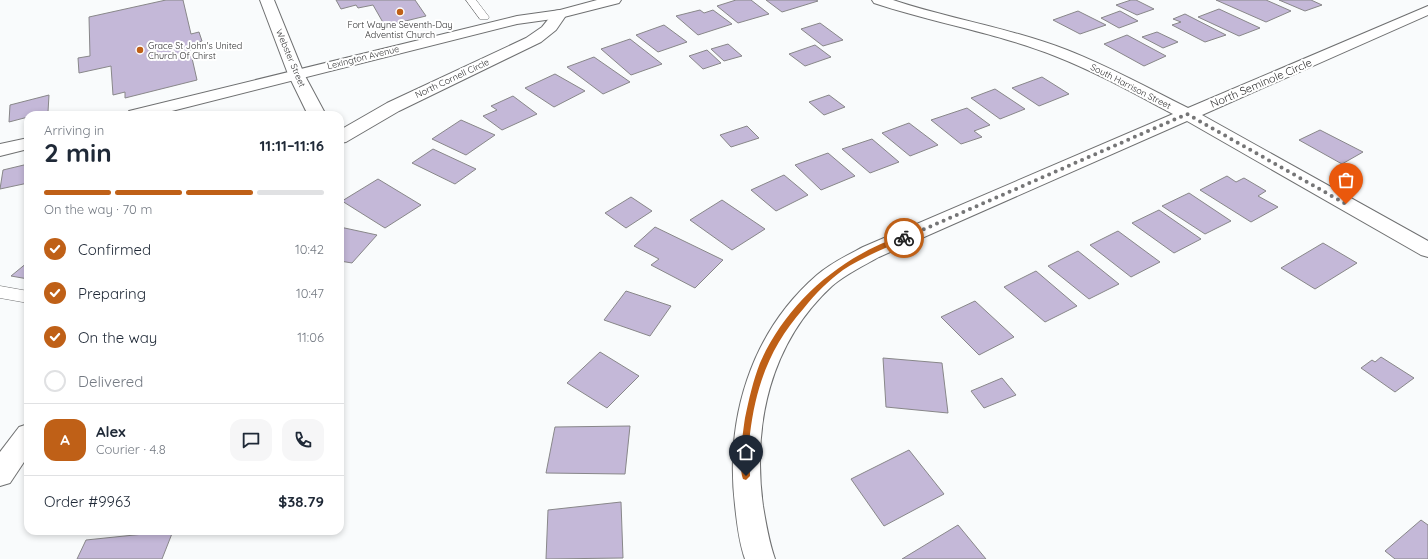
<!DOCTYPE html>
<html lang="en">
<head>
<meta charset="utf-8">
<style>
	:root { --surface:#fff; --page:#f6f6f7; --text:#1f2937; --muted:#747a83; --line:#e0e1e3; --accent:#bf6017 }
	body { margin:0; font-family:Quicksand,sans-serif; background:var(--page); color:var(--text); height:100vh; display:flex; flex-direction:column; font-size:15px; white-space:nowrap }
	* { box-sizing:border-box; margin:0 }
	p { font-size:13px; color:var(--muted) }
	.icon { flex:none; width:22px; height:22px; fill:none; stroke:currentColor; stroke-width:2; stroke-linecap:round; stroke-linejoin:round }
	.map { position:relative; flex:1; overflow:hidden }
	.details { position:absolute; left:24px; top:111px; width:320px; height:424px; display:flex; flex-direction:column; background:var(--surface); border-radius:12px; box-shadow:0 2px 6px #0003 }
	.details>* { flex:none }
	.pin { position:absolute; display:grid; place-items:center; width:34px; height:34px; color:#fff; margin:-41px -17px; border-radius:50% 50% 50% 0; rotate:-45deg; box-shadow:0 0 4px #0007 }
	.pin .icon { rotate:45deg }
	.courier { position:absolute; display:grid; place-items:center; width:40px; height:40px; margin:-20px; border:3px solid #bf6017; border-radius:50%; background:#fff; color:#222; box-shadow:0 1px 5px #0007 }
	.overview em { font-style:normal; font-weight:700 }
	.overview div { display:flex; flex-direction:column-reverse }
	.overview { display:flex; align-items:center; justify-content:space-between; height:68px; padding:0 20px }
	h1 { font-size:26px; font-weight:700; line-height:30px }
	.bar { display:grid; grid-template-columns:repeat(4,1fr); gap:6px 4px; align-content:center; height:48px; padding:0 20px }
	.bar i { height:5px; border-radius:3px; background:var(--line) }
	.bar .current { background:var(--accent) }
	.bar p { grid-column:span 4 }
	.line { display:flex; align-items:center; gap:10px; padding:0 20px; border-top:1px solid var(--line) }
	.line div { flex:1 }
	.round { display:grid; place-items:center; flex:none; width:42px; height:42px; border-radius:12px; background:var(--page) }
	ol { padding:0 20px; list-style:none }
	li { display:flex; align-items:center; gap:12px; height:44px }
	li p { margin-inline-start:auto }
	li .icon { padding:4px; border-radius:50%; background:var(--accent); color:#fff; stroke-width:4 }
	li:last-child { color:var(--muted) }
	li i { width:22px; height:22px; border:2px solid var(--line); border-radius:50% }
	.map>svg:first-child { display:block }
	.building { fill:#c4b8d8; stroke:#888789 }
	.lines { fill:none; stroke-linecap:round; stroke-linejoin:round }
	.service-casing { stroke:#6f7071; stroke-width:1 }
	.minor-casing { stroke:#6f7071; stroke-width:2 }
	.tertiary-casing { stroke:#6f7071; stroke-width:2 }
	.service { fill:#fff; fill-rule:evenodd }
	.minor { fill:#fff; fill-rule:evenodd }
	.tertiary { fill:#fff; fill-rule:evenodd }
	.route { fill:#bf6017 }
	.done { stroke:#767677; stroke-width:4; stroke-dasharray:0 7.2 }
	.poi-dot { fill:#bf6017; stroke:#fff; stroke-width:1.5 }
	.labels { text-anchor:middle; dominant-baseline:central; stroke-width:4; stroke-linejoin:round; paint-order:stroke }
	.far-poi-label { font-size:9px; fill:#2f2f30; stroke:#fff }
	.far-street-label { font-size:9px; fill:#2f2f30; stroke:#fff }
	.street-label { font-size:11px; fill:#2f2f30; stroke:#fff }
</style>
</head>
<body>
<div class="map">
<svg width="1428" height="559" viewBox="0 0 1428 559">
	<rect width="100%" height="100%" fill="#f9fbfc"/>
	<g class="building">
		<path d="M166,0H183L191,34L199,32L202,41L189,45L197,80L125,98V92L113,95L111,66L79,73L78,58L90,56L89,17Z"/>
		<path d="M336,0H415L426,16L385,26L373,5L358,8L356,5L341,9Z"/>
		<path d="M736,0H751L769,14L738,23L717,6Z"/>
		<path d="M766,0H816L818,1L782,12Z"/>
		<path d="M1131,0H1136L1154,9L1137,15L1116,5Z"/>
		<path d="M1216,0H1266L1291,11L1266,22Z"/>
		<path d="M1279,0H1311L1322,5L1305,11Z"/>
		<path d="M1219,9L1260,28L1239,36L1198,17Z"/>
		<path d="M700,10L704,13L713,10L732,24L698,35L676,16Z"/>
		<path d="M1078,11L1106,25L1080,34L1053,20Z"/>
		<path d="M1120,11L1138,21L1119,28L1101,18Z"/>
		<path d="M1185,14L1226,35L1205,42L1172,25L1181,22L1173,19Z"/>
		<path d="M820,23L843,40L823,46L801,29Z"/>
		<path d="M664,25L687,42L658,52L636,35Z"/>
		<path d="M1157,32L1178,42L1163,48L1142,37Z"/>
		<path d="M1127,35L1166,56L1144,66L1104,44Z"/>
		<path d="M630,39L662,64L631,75L601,49Z"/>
		<path d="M728,44L742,56L724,61L711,49Z"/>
		<path d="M815,45L831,57L805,66L789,54Z"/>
		<path d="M707,50L721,63L703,69L689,56Z"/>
		<path d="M594,57L630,82L603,94L567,67Z"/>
		<path d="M555,74L585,91L554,107L525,88Z"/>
		<path d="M1042,77L1069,94L1039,106L1012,88Z"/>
		<path d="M995,89L1025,109L1000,119L971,98Z"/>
		<path d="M49,95L48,112L37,115H28V117L9,122L10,105Z"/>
		<path d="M829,95L845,107L824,115L809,102Z"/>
		<path d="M513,96L537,114L502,130L483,116L497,110L491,106Z"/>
		<path d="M967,108L990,125L974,131L982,137L961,144L931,120Z"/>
		<path d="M461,120L495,135L466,155L432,139Z"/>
		<path d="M909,123L938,145L910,156L882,133Z"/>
		<path d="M747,126L759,138L731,147L720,135Z"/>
		<path d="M1320,130L1363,152L1342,164L1299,140Z"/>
		<path d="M872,139L899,162L870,173L842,149Z"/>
		<path d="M433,149L476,169L455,184L412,163Z"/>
		<path d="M828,153L855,176L821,190L795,165Z"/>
		<path d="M28,164V183L0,189L3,170Z"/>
		<path d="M784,175L808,195L776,211L751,190Z"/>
		<path d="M1227,176L1236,182L1244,178L1266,191L1258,196L1278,207L1251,222L1200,190Z"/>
		<path d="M378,179L421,205L385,228L342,201Z"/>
		<path d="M1189,193L1231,221L1205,234L1162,206Z"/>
		<path d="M631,197L652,211L626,228L605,213Z"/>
		<path d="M722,200L765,229L732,250L690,220Z"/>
		<path d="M1159,210L1201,239L1174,253L1132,223Z"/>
		<path d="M340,227L377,235L352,263L340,261Z"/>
		<path d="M655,227L723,260L695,288L651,265L659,259L634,246Z"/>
		<path d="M1118,231L1160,262L1131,277L1090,245Z"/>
		<path d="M1323,243L1357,263L1315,289L1281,268Z"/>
		<path d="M1078,251L1119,284L1089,299L1048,266Z"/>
		<path d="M28,262V279L11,276Z"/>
		<path d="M1036,271L1077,306L1045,322L1004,287Z"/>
		<path d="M626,291L671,306L650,336L604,320Z"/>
		<path d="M975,301L1014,337L979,355L941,317Z"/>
		<path d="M600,352L639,376L607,408L567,383Z"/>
		<path d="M1381,357L1414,378L1395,392L1361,368L1372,360L1375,362Z"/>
		<path d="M883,358L942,363L948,413L886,407Z"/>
		<path d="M1002,378L1016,395L984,408L971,391Z"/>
		<path d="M630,426L625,474L546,473L555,427Z"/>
		<path d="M909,450L944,494L884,526L851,479Z"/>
		<path d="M621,502L623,558L546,559L548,510Z"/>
		<path d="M1421,520L1428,525V559H1395L1385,551Z"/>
		<path d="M958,525L986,559H902Z"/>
		<path d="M173,531L162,559H77L86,540Z"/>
	</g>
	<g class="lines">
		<defs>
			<g id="service">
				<path d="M466,0H476L489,17L488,19H480Z"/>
				<path d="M0,286L28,291V303L0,298Z"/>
			</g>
			<g id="minor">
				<path d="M260,0H274L304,74L326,115H308L288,74Z"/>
				<path d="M872,0H893C950,19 1010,28 1067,50C1108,66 1148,88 1188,108L1428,6V15L1202,115L1428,241V257L1421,255L1187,121L879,257C863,266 846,274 832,286C770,343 752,425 763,506C766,524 769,542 775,559H745C739,542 737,524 735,505C725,420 750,333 817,275C831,263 848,255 863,247L1173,114C1135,94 1096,72 1055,56C997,33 934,23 874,3Z"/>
				<path d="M560,10L565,11L567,14L556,30L541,42L399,111L346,142L340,143V130L387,103L526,38L542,27L555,11Z"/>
				<path d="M28,424V456L10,483L0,486V452L19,427Z"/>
			</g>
			<g id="tertiary">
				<path d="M597,0H621L619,3L560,18L517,24L156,115H126L129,111L517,16L560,10Z"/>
				<path d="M28,138V149L0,156V144Z"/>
			</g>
		</defs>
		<use href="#service" class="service-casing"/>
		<use href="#minor" class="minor-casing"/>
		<use href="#tertiary" class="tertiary-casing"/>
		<use href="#service" class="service"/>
		<use href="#minor" class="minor"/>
		<use href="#tertiary" class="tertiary"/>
	</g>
	<path class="route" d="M904,235L906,236V239C885,248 863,257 843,270C828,281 816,293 804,308C771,345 756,384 750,434C748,447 750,462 750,476L746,480L743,479C738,467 743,431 745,418C749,399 753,381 760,363C787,302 841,256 904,235Z"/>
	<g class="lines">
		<path class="done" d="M904,238L1187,114L1346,204"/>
	</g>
	<g class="poi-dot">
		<circle cx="400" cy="12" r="4"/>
		<circle cx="140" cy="50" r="4"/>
	</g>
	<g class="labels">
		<g class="far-poi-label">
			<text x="400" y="24">Fort Wayne Seventh-Day<tspan x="400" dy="10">Adventist Church</tspan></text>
			<text x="148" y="45" text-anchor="start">Grace St John's United<tspan x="148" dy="10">Church Of Chirst</tspan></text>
		</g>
		<g class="far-street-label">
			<text transform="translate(363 57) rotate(-14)">Lexington Avenue</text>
			<text transform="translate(291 58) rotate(67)">Webster Street</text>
			<text transform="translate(452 78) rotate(-25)">North Cornell Circle</text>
			<text transform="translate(1131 86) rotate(27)">South Harrison Street</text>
		</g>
		<g class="street-label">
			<text transform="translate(1261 83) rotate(-23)">North Seminole Circle</text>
		</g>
	</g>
</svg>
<div class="pin" style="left:1346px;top:204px;background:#ea580c"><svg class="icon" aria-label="bag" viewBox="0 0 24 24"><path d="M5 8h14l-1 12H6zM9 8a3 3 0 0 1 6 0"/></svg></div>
<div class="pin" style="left:746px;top:476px;background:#1f2937"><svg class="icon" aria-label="home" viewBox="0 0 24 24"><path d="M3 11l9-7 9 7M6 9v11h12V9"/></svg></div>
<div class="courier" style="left:904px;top:238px"><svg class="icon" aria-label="bike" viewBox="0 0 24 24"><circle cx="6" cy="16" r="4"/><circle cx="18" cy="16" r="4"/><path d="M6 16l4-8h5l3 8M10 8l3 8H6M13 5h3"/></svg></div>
<section class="details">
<div class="overview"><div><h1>2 min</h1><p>Arriving in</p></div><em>11:11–11:16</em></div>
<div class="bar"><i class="current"></i><i class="current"></i><i class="current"></i><i></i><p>On the way · 70 m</p></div>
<ol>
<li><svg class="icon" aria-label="check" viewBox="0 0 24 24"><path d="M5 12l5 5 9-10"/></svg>Confirmed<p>10:42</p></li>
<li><svg class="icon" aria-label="check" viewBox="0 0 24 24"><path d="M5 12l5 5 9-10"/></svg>Preparing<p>10:47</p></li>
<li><svg class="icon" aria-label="check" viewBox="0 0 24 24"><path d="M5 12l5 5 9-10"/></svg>On the way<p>11:06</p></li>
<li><i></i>Delivered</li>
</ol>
<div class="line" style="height:72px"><b class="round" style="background:var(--accent);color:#fff">A</b><div><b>Alex</b><p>Courier · 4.8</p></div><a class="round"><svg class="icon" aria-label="chat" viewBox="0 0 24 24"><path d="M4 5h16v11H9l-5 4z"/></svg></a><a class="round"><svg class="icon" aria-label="phone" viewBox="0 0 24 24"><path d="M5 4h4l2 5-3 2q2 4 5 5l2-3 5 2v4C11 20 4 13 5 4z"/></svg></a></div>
<div class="line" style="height:52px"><div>Order #9963</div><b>$38.79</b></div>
</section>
</div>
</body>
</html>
